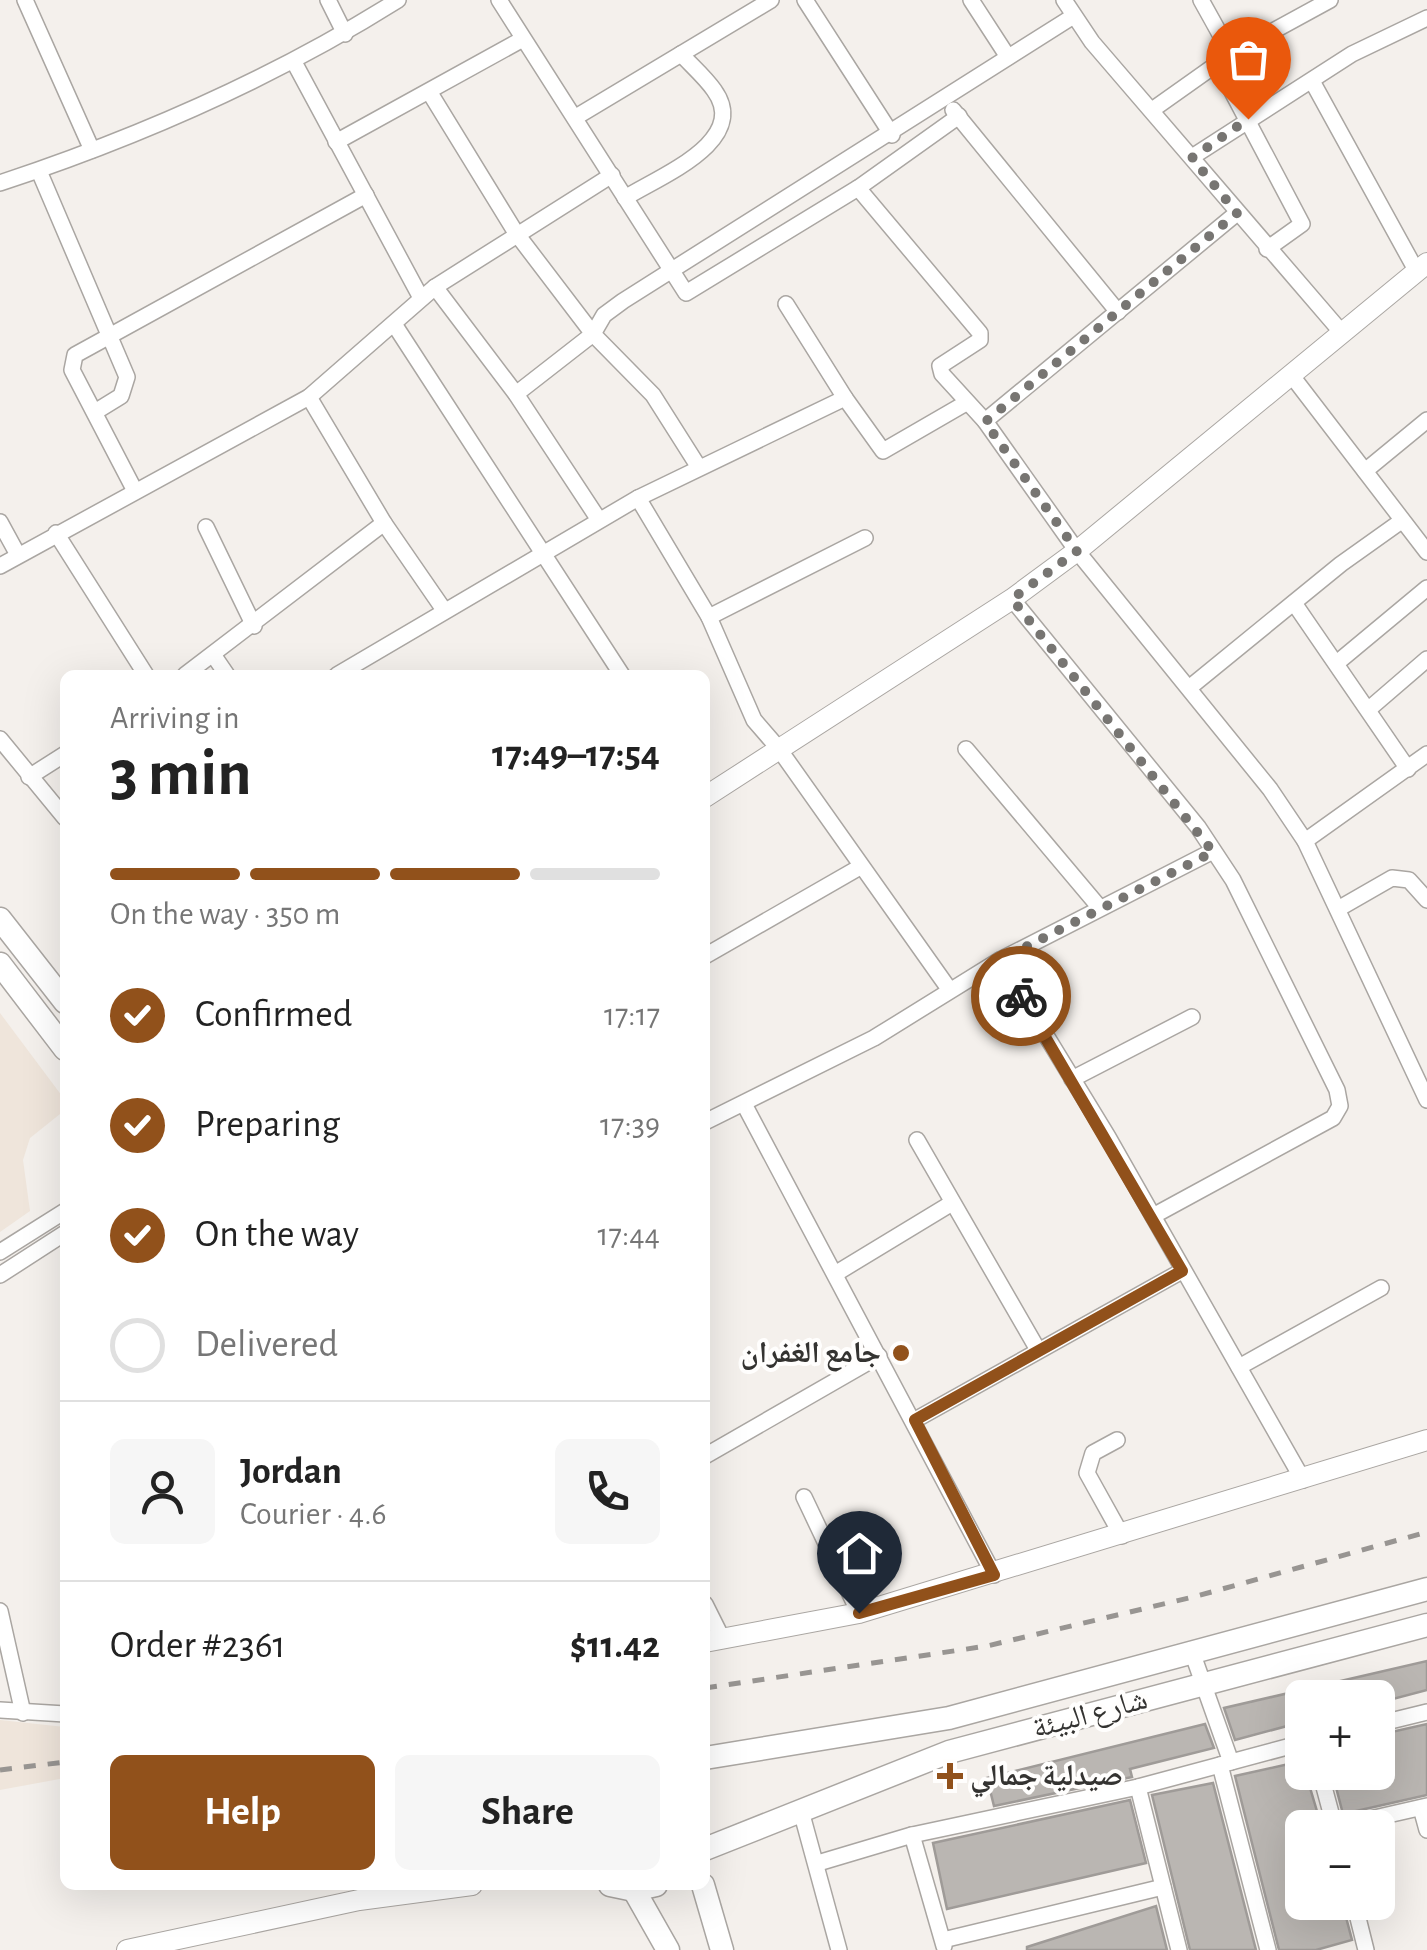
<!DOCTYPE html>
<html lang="en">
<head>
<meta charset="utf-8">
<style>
	:root { --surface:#fff; --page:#f6f6f6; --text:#222; --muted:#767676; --line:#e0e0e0; --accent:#91511b }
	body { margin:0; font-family:"Alegreya Sans","Noto Naskh Arabic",sans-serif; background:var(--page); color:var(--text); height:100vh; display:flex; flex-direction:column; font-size:38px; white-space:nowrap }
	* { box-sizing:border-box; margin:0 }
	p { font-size:32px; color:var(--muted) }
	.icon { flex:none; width:55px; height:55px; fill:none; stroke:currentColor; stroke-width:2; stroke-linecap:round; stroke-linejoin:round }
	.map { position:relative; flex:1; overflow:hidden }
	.drawer { position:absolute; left:60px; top:670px; width:650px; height:1220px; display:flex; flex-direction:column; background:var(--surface); border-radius:15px; box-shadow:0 10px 40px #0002 }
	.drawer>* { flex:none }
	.buttons { position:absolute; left:1285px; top:1680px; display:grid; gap:20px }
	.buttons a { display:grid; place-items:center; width:110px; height:110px; border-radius:15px; background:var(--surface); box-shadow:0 10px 40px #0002; font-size:50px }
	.pin { position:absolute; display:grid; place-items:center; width:85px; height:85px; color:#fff; margin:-102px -42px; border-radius:50% 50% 50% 0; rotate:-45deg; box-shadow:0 0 10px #0007 }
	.pin .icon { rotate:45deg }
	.courier { position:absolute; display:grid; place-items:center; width:100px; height:100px; margin:-50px; border:8px solid #91511b; border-radius:50%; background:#fff; color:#222; box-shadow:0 2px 12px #0007 }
	.head em { font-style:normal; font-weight:700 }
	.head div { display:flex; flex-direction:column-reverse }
	.head { display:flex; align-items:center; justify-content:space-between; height:170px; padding:0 50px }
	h1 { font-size:65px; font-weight:700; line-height:75px }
	.bar { display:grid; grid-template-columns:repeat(4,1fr); gap:15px 10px; align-content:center; height:120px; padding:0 50px }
	.bar i { height:12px; border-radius:8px; background:var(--line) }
	.bar .on { background:var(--accent) }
	.bar p { grid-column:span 4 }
	.line { display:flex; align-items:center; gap:25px; padding:0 50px; border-top:2px solid var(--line) }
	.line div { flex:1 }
	.round { display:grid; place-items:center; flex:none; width:105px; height:105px; border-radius:15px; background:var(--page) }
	ol { padding:0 50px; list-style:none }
	li { display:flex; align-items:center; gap:30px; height:110px }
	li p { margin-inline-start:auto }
	li .icon { padding:10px; border-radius:50%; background:var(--accent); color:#fff; stroke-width:4 }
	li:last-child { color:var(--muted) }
	li i { width:55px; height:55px; border:5px solid var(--line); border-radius:50% }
	.primary-button { display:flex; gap:20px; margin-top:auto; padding:20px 50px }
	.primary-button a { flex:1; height:115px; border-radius:15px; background:var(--accent); color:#fff; font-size:40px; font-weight:700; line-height:115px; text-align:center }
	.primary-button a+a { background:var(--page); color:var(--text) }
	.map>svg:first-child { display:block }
	.built { fill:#efe5db }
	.building { fill:#bab6b2; stroke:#9f9b98; stroke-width:2.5 }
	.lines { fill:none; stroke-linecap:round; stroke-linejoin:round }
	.street-casing { stroke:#aaa6a2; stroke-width:18 }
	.secondary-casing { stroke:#aaa6a2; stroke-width:22 }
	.primary-casing { stroke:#aaa6a2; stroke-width:25 }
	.street { stroke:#fff; stroke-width:15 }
	.secondary { stroke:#fff; stroke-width:20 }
	.primary { stroke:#fff; stroke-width:22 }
	.rail { stroke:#989592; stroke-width:5; stroke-dasharray:12 12; stroke-linecap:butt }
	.done { stroke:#777572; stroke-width:10; stroke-dasharray:0 18 }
	.route { stroke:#91511b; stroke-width:12 }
	.poi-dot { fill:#91511b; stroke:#fffefd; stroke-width:4 }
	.labels { text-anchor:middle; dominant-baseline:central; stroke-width:8; stroke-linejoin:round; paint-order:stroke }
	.poi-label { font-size:30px; font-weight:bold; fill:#343331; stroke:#fffefd; text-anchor:end }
	.street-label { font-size:30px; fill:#343331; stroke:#fffefd }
</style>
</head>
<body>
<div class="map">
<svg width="1427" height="1950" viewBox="0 0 1427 1950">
	<rect width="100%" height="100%" fill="#f4f0ec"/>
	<g class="built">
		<path d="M0,1013L65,1100V1110L30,1138L23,1160L30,1211L0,1232Z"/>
		<path d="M0,1720L65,1727V1778L0,1790Z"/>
	</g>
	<g class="building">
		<path d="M1427,1661V1690L1378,1703V1698H1302V1722L1235,1740L1224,1708Z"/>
		<path d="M1205,1724L1214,1748L1130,1769L1132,1777L994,1806L987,1778Z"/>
		<path d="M1427,1724V1795L1343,1814L1332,1772H1378V1735Z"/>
		<path d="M1302,1761L1322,1828H1302V1902H1342L1352,1940L1316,1950H1279L1235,1776Z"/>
		<path d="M1213,1783L1256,1950H1190L1152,1795Z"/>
		<path d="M1130,1800L1146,1863L947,1909L933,1843Z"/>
		<path d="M1156,1906L1167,1950H1027V1947Z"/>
	</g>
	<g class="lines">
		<defs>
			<g id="street">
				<path d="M25,0L92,150"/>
				<path d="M328,0L345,34"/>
				<path d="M499,0L686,293L858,188L959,116"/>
				<path d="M805,0L892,135"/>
				<path d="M971,0L1008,57"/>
				<path d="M1064,0L1092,42L1343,334"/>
				<path d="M1201,0L1231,54"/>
				<path d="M294,62L421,298"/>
				<path d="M1218,65L1302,224L1267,249"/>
				<path d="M1312,81L1417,272"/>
				<path d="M430,93L516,233L593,334L653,395L698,466"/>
				<path d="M953,110L1118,312"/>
				<path d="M1152,110L1231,54L1330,0"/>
				<path d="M576,117L771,0"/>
				<path d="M336,142L521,40"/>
				<path d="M1192,157L1352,54L1427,18"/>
				<path d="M39,171L127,377L121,396L95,412"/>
				<path d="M0,183C139,137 274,78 398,0"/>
				<path d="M858,188L980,333V340L940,366L942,374L985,421L1077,551L1270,789L1305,841L1427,1100"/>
				<path d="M625,198C660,176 751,141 714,90C705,77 692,66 681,54"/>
				<path d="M435,287L516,394L599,520"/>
				<path d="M786,304L845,398"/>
				<path d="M394,324L622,675"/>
				<path d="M1292,376L1427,552"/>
				<path d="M516,394L593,334L604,315L623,301L1072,17"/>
				<path d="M309,397L384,523L444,610"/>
				<path d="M985,421L1237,213"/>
				<path d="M1365,471L1427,420"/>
				<path d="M135,491L72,370L75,355L366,195"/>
				<path d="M638,498L709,617L754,720L779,749L949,989"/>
				<path d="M0,522L18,555"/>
				<path d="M206,527L254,626"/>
				<path d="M56,533L146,675"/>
				<path d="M0,566L309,397L435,287L612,175"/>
				<path d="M1012,599L1198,827L1233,880L1337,1090L1340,1106L1333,1118L1153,1216"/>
				<path d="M1294,603L1408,769"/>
				<path d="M709,617L865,538"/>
				<path d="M214,656L227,675"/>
				<path d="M1338,662L1427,588"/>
				<path d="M185,675L384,523"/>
				<path d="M337,675L638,498L845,398L883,451L966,403"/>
				<path d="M1189,688L1341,564L1400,522"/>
				<path d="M1369,709L1427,659"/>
				<path d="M0,739L65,818"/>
				<path d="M966,749L1100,908"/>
				<path d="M29,777L65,754"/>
				<path d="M1305,841L1427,754"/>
				<path d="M1338,909L1392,878L1409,880L1427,900"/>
				<path d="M705,956L860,867"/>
				<path d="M1000,960L1108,1137L1303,1480"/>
				<path d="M1072,1079L1192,1017"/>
				<path d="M744,1104L994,1575"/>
				<path d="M705,1122L874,1038L1000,960L1213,851"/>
				<path d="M917,1140L1038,1350"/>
				<path d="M0,1252L65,1211"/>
				<path d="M835,1274L952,1203"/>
				<path d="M0,1275L65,1233"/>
				<path d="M1239,1367L1381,1288"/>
				<path d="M915,1420L1182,1271"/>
				<path d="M1117,1440L1093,1453L1087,1473L1122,1536"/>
				<path d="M705,1456L879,1356"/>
				<path d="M804,1497L859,1613"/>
				<path d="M705,1604L723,1640"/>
				<path d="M0,1611L23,1713"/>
				<path d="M1192,1652L1231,1762"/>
				<path d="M0,1710L65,1714"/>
				<path d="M1378,1724L1427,1712"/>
				<path d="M1220,1765L1268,1950"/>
				<path d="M1320,1772L1335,1828"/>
				<path d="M1138,1787L1179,1950"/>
				<path d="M1421,1808L1427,1830"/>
				<path d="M801,1811L839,1950"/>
				<path d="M1335,1827L1427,1806"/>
				<path d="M912,1835L944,1946"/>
				<path d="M818,1863L912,1835L1138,1787L1302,1743"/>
				<path d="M1354,1902L1366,1950"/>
				<path d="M943,1940L1163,1887"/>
			</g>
			<g id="secondary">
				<path d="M705,797L1012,599L1077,551L1427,263"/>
				<path d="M705,1642L859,1613L1427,1440"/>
				<path d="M127,1950L359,1900L472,1885"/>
			</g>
			<g id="primary">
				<path d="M0,919L65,1002"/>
				<path d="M0,964L65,1049"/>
				<path d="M705,1758L949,1718L1427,1589"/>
				<path d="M705,1849L949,1752L1427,1625"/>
				<path d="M610,1885L634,1890L656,1885"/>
				<path d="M703,1885L722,1950"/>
				<path d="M634,1890L668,1950"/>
			</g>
		</defs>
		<use href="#street" class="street-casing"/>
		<use href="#secondary" class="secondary-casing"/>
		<use href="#primary" class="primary-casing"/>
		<use href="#street" class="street"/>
		<use href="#secondary" class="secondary"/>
		<use href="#primary" class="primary"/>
		<g class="rail">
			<path d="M705,1688L987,1646L1197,1596L1427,1532"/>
			<path d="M0,1770L65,1762"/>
		</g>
	</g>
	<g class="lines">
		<path class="done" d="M1021,996L1000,960L1213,852L1012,599L1077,551L985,422L1237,213L1192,158L1248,119"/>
		<path class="route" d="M859,1613L994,1575L915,1420L1182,1271L1021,996"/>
	</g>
	<g class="poi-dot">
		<circle cx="901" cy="1353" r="10"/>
		<path d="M945 1761h10v10h10v10h-10v10h-10v-10h-10v-10h10z"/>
	</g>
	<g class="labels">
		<g class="poi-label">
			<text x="881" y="1353">جامع الغفران</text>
			<text x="970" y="1776" text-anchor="start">صيدلية جمالي</text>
		</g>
		<g class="street-label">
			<text transform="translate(1090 1714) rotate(-15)">شارع البيئة</text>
		</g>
	</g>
</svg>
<div class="buttons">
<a>+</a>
<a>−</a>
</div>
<div class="pin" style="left:1248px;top:119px;background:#ea580c"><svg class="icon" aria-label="bag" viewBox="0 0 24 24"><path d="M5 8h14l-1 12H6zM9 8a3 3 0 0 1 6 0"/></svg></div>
<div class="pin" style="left:859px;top:1613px;background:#1f2937"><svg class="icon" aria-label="home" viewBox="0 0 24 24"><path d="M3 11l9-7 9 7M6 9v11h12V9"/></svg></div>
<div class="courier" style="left:1021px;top:996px"><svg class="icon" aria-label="bike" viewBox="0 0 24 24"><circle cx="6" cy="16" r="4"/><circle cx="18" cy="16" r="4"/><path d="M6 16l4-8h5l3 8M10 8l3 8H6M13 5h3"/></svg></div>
<section class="drawer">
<div class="head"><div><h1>3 min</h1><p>Arriving in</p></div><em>17:49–17:54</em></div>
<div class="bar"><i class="on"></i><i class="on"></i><i class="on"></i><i></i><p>On the way · 350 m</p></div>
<ol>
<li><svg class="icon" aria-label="check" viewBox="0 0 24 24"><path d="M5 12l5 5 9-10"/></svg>Confirmed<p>17:17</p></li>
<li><svg class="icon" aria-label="check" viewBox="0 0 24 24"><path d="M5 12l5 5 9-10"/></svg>Preparing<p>17:39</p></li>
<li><svg class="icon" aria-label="check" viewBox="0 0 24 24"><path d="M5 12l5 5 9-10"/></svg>On the way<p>17:44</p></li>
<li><i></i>Delivered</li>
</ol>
<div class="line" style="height:180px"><a class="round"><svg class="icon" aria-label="person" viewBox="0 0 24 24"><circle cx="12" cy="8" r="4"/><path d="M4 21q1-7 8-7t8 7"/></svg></a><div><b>Jordan</b><p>Courier · 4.6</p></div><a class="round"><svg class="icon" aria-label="phone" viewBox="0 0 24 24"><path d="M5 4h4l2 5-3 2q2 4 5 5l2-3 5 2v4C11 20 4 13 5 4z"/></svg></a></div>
<div class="line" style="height:130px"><div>Order #2361</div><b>$11.42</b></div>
<div class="primary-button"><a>Help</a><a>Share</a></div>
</section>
</div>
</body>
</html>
